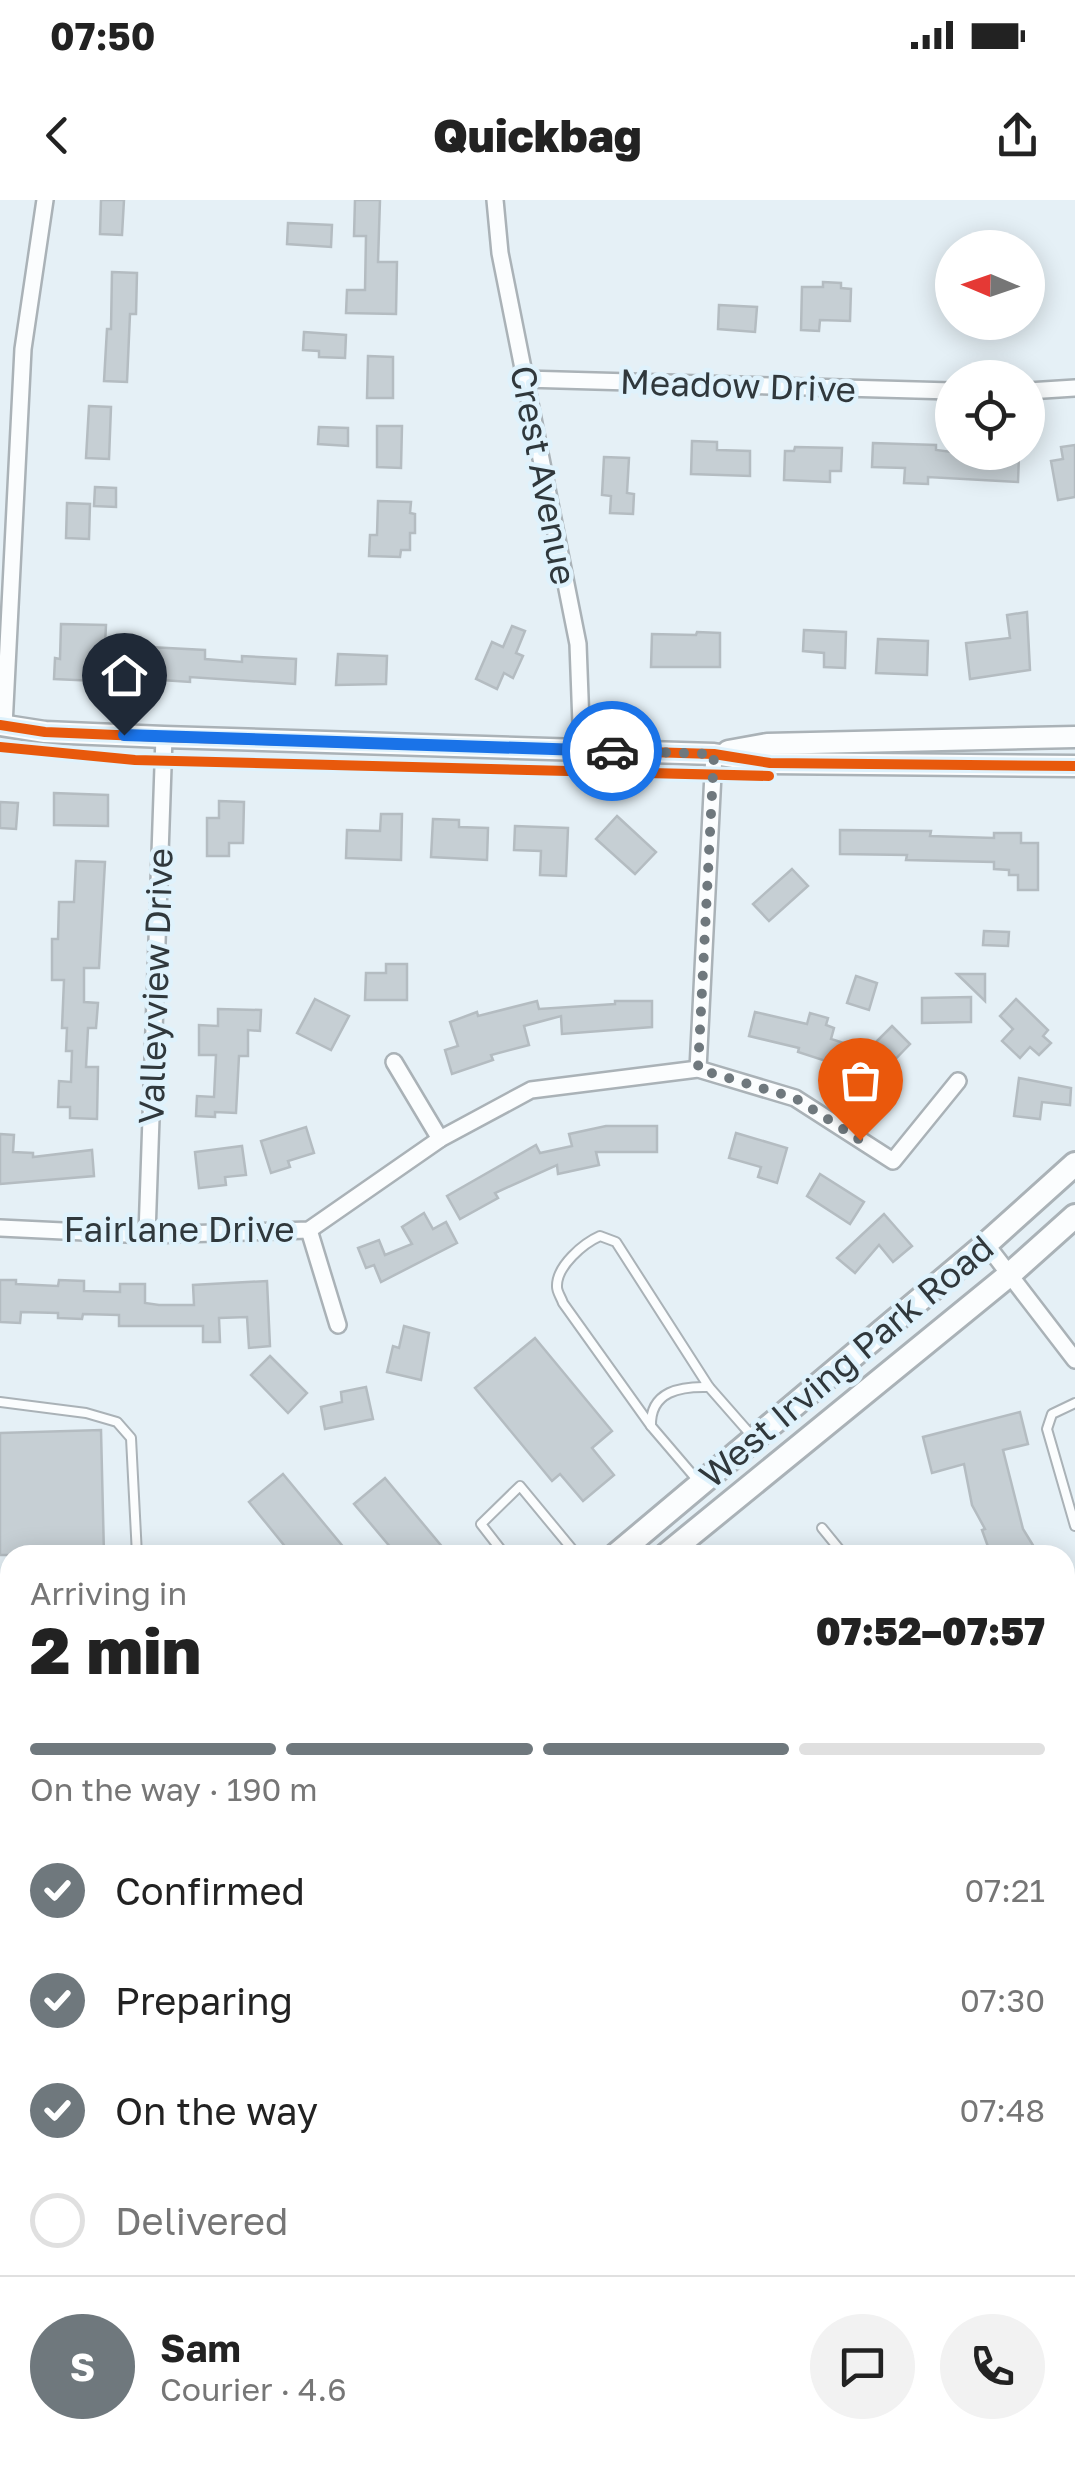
<!DOCTYPE html>
<html lang="en">
<head>
<meta charset="utf-8">
<style>
	:root { --surface:#fff; --page:#f2f2f2; --text:#222; --muted:#767676; --line:#e0e0e0; --accent:#6f787d }
	body { margin:0; font-family:"Golos Text",sans-serif; background:var(--page); color:var(--text); height:100vh; display:flex; flex-direction:column; font-size:38px; white-space:nowrap }
	* { box-sizing:border-box; margin:0 }
	p { font-size:32px; color:var(--muted) }
	.icon { flex:none; width:55px; height:55px; fill:none; stroke:currentColor; stroke-width:2; stroke-linecap:round; stroke-linejoin:round }
	.map { position:relative; flex:1; overflow:hidden }
	.details { position:absolute; left:0px; top:1345px; width:1075px; height:932px; display:flex; flex-direction:column; background:var(--surface); border-radius:30px 30px 0 0; box-shadow:0 5px 25px #0003 }
	.details>* { flex:none }
	.needle { width:65px; rotate:272deg }
	.tools { position:absolute; left:935px; top:30px; display:grid; gap:20px }
	.tools a { display:grid; place-items:center; width:110px; height:110px; border-radius:50%; background:var(--surface); box-shadow:0 5px 25px #0003; font-size:50px }
	.pin { position:absolute; display:grid; place-items:center; width:85px; height:85px; color:#fff; margin:-102px -42px; border-radius:50% 50% 50% 0; rotate:-45deg; box-shadow:0 0 10px #0007 }
	.pin .icon { rotate:45deg }
	.courier { position:absolute; display:grid; place-items:center; width:100px; height:100px; margin:-50px; border:8px solid #1a73e8; border-radius:50%; background:#fff; color:#222; box-shadow:0 2px 12px #0007 }
	.summary em { font-style:normal; font-weight:800 }
	.summary div { display:flex; flex-direction:column-reverse }
	.summary { display:flex; align-items:center; justify-content:space-between; height:170px; padding:0 30px }
	h1 { font-size:65px; font-weight:800; line-height:75px }
	.bar { display:grid; grid-template-columns:repeat(4,1fr); gap:15px 10px; align-content:center; height:120px; padding:0 30px }
	.bar i { height:12px; border-radius:8px; background:var(--line) }
	.bar .on { background:var(--accent) }
	.bar p { grid-column:span 4 }
	.line { display:flex; align-items:center; gap:25px; padding:0 30px; border-top:2px solid var(--line) }
	.line div { flex:1 }
	.round { display:grid; place-items:center; flex:none; width:105px; height:105px; border-radius:52px; background:var(--page) }
	ol { padding:0 30px; list-style:none }
	li { display:flex; align-items:center; gap:30px; height:110px }
	li p { margin-inline-start:auto }
	li .icon { padding:10px; border-radius:50%; background:var(--accent); color:#fff; stroke-width:4 }
	li:last-child { color:var(--muted) }
	li i { width:55px; height:55px; border:5px solid var(--line); border-radius:50% }
	.status { display:flex; justify-content:space-between; align-items:center; height:70px; padding:0 50px; background:var(--surface); direction:ltr }
	.status svg { height:28px; fill:currentColor }
	header { display:flex; justify-content:space-between; align-items:center; height:130px; padding:0 30px; background:var(--surface); font-size:45px; font-weight:800 }
	.map>svg:first-child { display:block }
	.green { fill:#e2e4d1 }
	.building { fill:#c6cfd4; stroke:#b4bcc1; stroke-width:2.5 }
	.lines { fill:none; stroke-linecap:round; stroke-linejoin:round }
	.service-casing { stroke:#aab2b7; stroke-width:12 }
	.minor-casing { stroke:#aab2b7; stroke-width:20 }
	.tertiary-casing { stroke:#aab2b7; stroke-width:25 }
	.secondary-casing { stroke:#aab2b7; stroke-width:28 }
	.service { stroke:#fbfdfe; stroke-width:8 }
	.minor { stroke:#fbfdfe; stroke-width:15 }
	.tertiary { stroke:#fbfdfe; stroke-width:20 }
	.secondary { stroke:#fbfdfe; stroke-width:22 }
	.cycleway-casing { stroke:#dff2fc; stroke-width:16 }
	.cycleway { stroke:#e8590c; stroke-width:10 }
	.done { stroke:#6f787d; stroke-width:10; stroke-dasharray:0 18 }
	.route { stroke:#1a73e8; stroke-width:12 }
	.labels { text-anchor:middle; dominant-baseline:central; stroke-width:9; stroke-linejoin:round; paint-order:stroke }
	.street-label { font-size:35px; fill:#30383c; stroke:#dff2fc }
</style>
</head>
<body>
<div class="status"><b>07:50</b><svg viewBox="0 0 49 12"><path d="M0 12V9h3v3zM5 12V6h3v6zM10 12V3h3v9zM15 12V0h3v12zM26 1h20v11H26zM47 4h2v5h-2z"/></svg></div>
<header><svg class="icon" aria-label="back" viewBox="0 0 24 24"><path d="M15 5l-7 7 7 7"/></svg>Quickbag<svg class="icon" aria-label="share" viewBox="0 0 24 24"><path d="M12 15V3M7 8l5-5 5 5M5 13v7h14v-7"/></svg></header>
<div class="map">
<svg width="1075" height="2277" viewBox="0 0 1075 2277">
	<rect width="100%" height="100%" fill="#e5f0f6"/>
	<path class="green" d="M522,2268H800L799,2277H509Z"/>
	<g class="building">
		<path d="M101,0H124L122,35L100,34Z"/>
		<path d="M355,0H380L378,62H397L396,114L346,113L347,90H365L366,36H354Z"/>
		<path d="M288,23L332,25L331,47L287,44Z"/>
		<path d="M112,72L137,73L136,114H130L127,182L104,181L107,129H111Z"/>
		<path d="M823,82L841,83V88L851,89L850,121L820,120L819,131L801,130L802,87H823Z"/>
		<path d="M719,105L757,107L755,132L718,129Z"/>
		<path d="M304,132L346,135L345,158L319,157V151L303,150Z"/>
		<path d="M368,156L393,157V198H367Z"/>
		<path d="M89,206L111,207L109,259L86,258Z"/>
		<path d="M377,226H402L401,268L377,267Z"/>
		<path d="M319,227L348,228V246L318,244Z"/>
		<path d="M692,241L717,242V250L750,251V276L691,274Z"/>
		<path d="M873,243L936,245V250L952,252L1019,255L1018,282L928,277V284L904,283L905,268L872,267Z"/>
		<path d="M1075,245V297L1058,300L1051,261L1063,259L1061,247Z"/>
		<path d="M795,247L842,248L841,271H830V282L784,280L785,251H794Z"/>
		<path d="M604,257L629,258L627,293L634,294L633,314L610,313L611,296L602,295Z"/>
		<path d="M95,287L116,288V307L94,306Z"/>
		<path d="M378,301L411,302L410,313L415,314V333H410V350H401L400,357L369,356L370,335H377Z"/>
		<path d="M67,303L90,304L89,339L66,338Z"/>
		<path d="M1027,412L1030,470L970,479L966,443L1010,438L1007,415Z"/>
		<path d="M61,424L106,425L105,445H98L97,481L54,479L55,458L60,459Z"/>
		<path d="M512,426L525,431L516,453L523,456L513,478L504,473L497,489L476,479L492,442L503,447Z"/>
		<path d="M804,430L846,432L845,468L824,467V453L803,451Z"/>
		<path d="M697,432L720,433V467H651L652,434L696,435Z"/>
		<path d="M878,439L928,441L927,475L876,473Z"/>
		<path d="M149,447L205,450V459L242,462V456L296,459L295,484L190,477V482L147,479Z"/>
		<path d="M338,454L387,456L386,484L336,485Z"/>
		<path d="M54,593L108,595V626L54,625Z"/>
		<path d="M219,601L244,602L243,643H229V656H207V618H219Z"/>
		<path d="M0,602L18,603L16,629L0,628Z"/>
		<path d="M381,614H402L401,660L346,658L347,630L380,631Z"/>
		<path d="M617,616L656,652L635,674L596,639Z"/>
		<path d="M433,619L459,620V627L488,628L487,660L431,657Z"/>
		<path d="M515,626L568,628L566,676L540,675L541,651L514,650Z"/>
		<path d="M840,630L931,631L930,636L994,638V633H1021V643H1038V690H1018V675H1009V670L994,669V662L906,660L907,655L840,654Z"/>
		<path d="M76,661L105,662L99,768H84V802L98,803L96,828H88L86,867H98L97,919L70,918V907H58L59,881L71,882L72,851H66L67,828H62L64,780H52V739H58L59,702H74Z"/>
		<path d="M792,669L808,686L769,721L753,704Z"/>
		<path d="M984,731L1009,732L1008,746L983,745Z"/>
		<path d="M386,764H407V800H365L366,773H386Z"/>
		<path d="M957,774H985V801Z"/>
		<path d="M856,776L877,783L869,810L847,803Z"/>
		<path d="M971,797V822L922,823V798Z"/>
		<path d="M315,799L349,816L331,850L297,833Z"/>
		<path d="M1016,799L1048,830L1043,836L1051,843L1039,855L1030,847L1020,858L1002,841L1013,829L1000,816Z"/>
		<path d="M537,801L539,809L615,804V801H652V827L562,834L561,816L524,826L529,845L491,855L493,860L452,874L445,850L458,846L450,822L477,812L478,816Z"/>
		<path d="M218,809L261,810L260,831L248,830V856H239L236,913L215,912V917L196,916L197,896L214,897L216,855H199V825L218,826Z"/>
		<path d="M755,812L807,824L810,813L828,818L826,825L834,828L831,839L844,843L838,865L798,852L799,848L749,836Z"/>
		<path d="M892,826L910,844L881,874L863,855Z"/>
		<path d="M1019,878L1071,888L1070,905L1042,902L1040,919L1014,916Z"/>
		<path d="M606,926H657V952H596L599,965L558,974L557,965L495,993L498,998L460,1019L447,996L536,945L540,953L572,946L569,934Z"/>
		<path d="M306,927L314,953L288,961L290,967L271,973L261,941Z"/>
		<path d="M736,933L787,948L777,983L758,977L761,967L729,958Z"/>
		<path d="M0,934L14,935L13,952L33,953V957L92,950L94,976L0,984Z"/>
		<path d="M242,946L246,975L225,977L226,985L199,988L195,952Z"/>
		<path d="M820,974L864,1002L850,1024L807,996Z"/>
		<path d="M424,1013L433,1029L446,1022L457,1043L381,1082L374,1065L366,1068L358,1048L379,1040L385,1055L412,1044L402,1027Z"/>
		<path d="M884,1014L912,1046L893,1062L879,1045L855,1073L837,1058Z"/>
		<path d="M0,1080H16V1084L58,1086L59,1080L84,1081V1091L120,1092V1084H145V1103L159,1105H194L193,1085L267,1081L270,1146L249,1148L247,1117L219,1118L220,1142H203V1126H119V1115L83,1114L82,1119L58,1118V1113L21,1112L20,1123L0,1122Z"/>
		<path d="M404,1126L429,1133L421,1180L387,1172L393,1146L399,1148Z"/>
		<path d="M535,1138L612,1231L592,1248L614,1275L583,1301L560,1274L552,1281L475,1188Z"/>
		<path d="M270,1156L307,1193L288,1213L251,1175Z"/>
		<path d="M366,1187L373,1219L325,1229L321,1207L342,1202L341,1192Z"/>
		<path d="M1020,1212L1028,1244L1003,1250L1023,1329L1039,1355H991L982,1330L985,1329L972,1305L964,1264L932,1273L923,1237Z"/>
		<path d="M101,1230L104,1355H0V1233Z"/>
		<path d="M283,1274L350,1355H292L249,1302Z"/>
		<path d="M385,1278L449,1355H397L354,1304Z"/>
	</g>
	<g class="lines">
		<defs>
			<g id="service">
				<path d="M0,1202L86,1213L117,1222L131,1238L137,1355"/>
				<path d="M1075,1203L1052,1214L1047,1229L1075,1326"/>
				<path d="M651,1226L563,1103C561,1097 557,1092 557,1087C556,1066 584,1043 600,1036L616,1042L709,1187"/>
				<path d="M698,1281L651,1226C650,1191 681,1186 709,1187L752,1236"/>
				<path d="M822,1328L844,1355"/>
				<path d="M505,1355L481,1324L520,1286L577,1355"/>
				<path d="M1065,1614L1075,1629"/>
				<path d="M1074,1677L1075,1673"/>
				<path d="M0,1728L10,1720"/>
				<path d="M0,1787L10,1800"/>
				<path d="M1065,1804L1075,1802"/>
				<path d="M0,1992L10,1988"/>
			</g>
			<g id="minor">
				<path d="M495,0L500,53L578,444L582,551"/>
				<path d="M524,179L952,191"/>
				<path d="M1028,191L1075,188"/>
				<path d="M4,526L23,149L45,0"/>
				<path d="M394,862L440,939"/>
				<path d="M698,869L714,554"/>
				<path d="M0,1028L147,1035L309,1030L440,939L531,890L698,869L795,898L893,961L958,881"/>
				<path d="M309,1030L338,1125"/>
				<path d="M147,1035L164,537"/>
				<path d="M986,1044L1075,1160"/>
				<path d="M0,1436L10,1437"/>
				<path d="M1065,1541L1075,1535"/>
				<path d="M1065,1870L1075,1866"/>
				<path d="M0,1922L10,1926"/>
				<path d="M1065,1973L1075,1991"/>
				<path d="M1065,2117H1075"/>
				<path d="M1065,2154L1075,2179"/>
				<path d="M0,2183L10,2172"/>
				<path d="M0,2266L11,2277"/>
				<path d="M156,2268L164,2277"/>
				<path d="M294,2277L306,2268"/>
				<path d="M469,2277L480,2268"/>
			</g>
			<g id="tertiary">
				<path d="M0,525L45,532L164,537L714,554L770,563L1075,566"/>
				<path d="M728,551L767,544L1075,537"/>
			</g>
			<g id="secondary">
				<path d="M616,1355L986,1044L1075,964"/>
				<path d="M666,1355L1009,1075L1075,1016"/>
				<path d="M0,1886L10,1877"/>
			</g>
		</defs>
		<use href="#service" class="service-casing"/>
		<use href="#minor" class="minor-casing"/>
		<use href="#tertiary" class="tertiary-casing"/>
		<use href="#secondary" class="secondary-casing"/>
		<use href="#service" class="service"/>
		<use href="#minor" class="minor"/>
		<use href="#tertiary" class="tertiary"/>
		<use href="#secondary" class="secondary"/>
		<defs>
			<g id="cycleway">
				<path d="M0,525L45,532L164,537L714,554L770,563L1075,566"/>
				<path d="M0,547L135,560L769,576"/>
			</g>
		</defs>
		<use href="#cycleway" class="cycleway-casing"/>
		<use href="#cycleway" class="cycleway"/>
	</g>
	<g class="lines">
		<path class="done" d="M612,551L714,554L698,869L795,898L860,940"/>
		<path class="route" d="M124,535L612,551"/>
	</g>
	<g class="labels">
		<g class="street-label">
			<text transform="translate(738 185) rotate(2)">Meadow Drive</text>
			<text transform="translate(544 275) rotate(79)">Crest Avenue</text>
			<text transform="translate(155 786) rotate(-88)">Valleyview Drive</text>
			<text x="179" y="1029">Fairlane Drive</text>
			<text transform="translate(846 1161) rotate(-40)">West Irving Park Road</text>
		</g>
	</g>
</svg>
<div class="tools">
<a><svg class="needle" viewBox="-14 -14 28 28"><path d="M0-13l5 13h-10z" fill="#e53935"/><path d="M0 13l5-13h-10z" fill="#767676"/></svg></a>
<a><svg class="icon" aria-label="locate" viewBox="0 0 24 24"><circle cx="12" cy="12" r="6"/><path d="M12 2v4M12 18v4M2 12h4M18 12h4"/></svg></a>
</div>
<div class="pin" style="left:860px;top:940px;background:#ea580c"><svg class="icon" aria-label="bag" viewBox="0 0 24 24"><path d="M5 8h14l-1 12H6zM9 8a3 3 0 0 1 6 0"/></svg></div>
<div class="pin" style="left:124px;top:535px;background:#1f2937"><svg class="icon" aria-label="home" viewBox="0 0 24 24"><path d="M3 11l9-7 9 7M6 9v11h12V9"/></svg></div>
<div class="courier" style="left:612px;top:551px"><svg class="icon" aria-label="car" viewBox="0 0 24 24"><path d="M5 17H2v-5l4-1 3-4h7l3 4 3 1v5h-3M9 17h6M6 11h13"/><circle cx="7" cy="17" r="2"/><circle cx="17" cy="17" r="2"/></svg></div>
<section class="details">
<div class="summary"><div><h1>2 min</h1><p>Arriving in</p></div><em>07:52–07:57</em></div>
<div class="bar"><i class="on"></i><i class="on"></i><i class="on"></i><i></i><p>On the way · 190 m</p></div>
<ol>
<li><svg class="icon" aria-label="check" viewBox="0 0 24 24"><path d="M5 12l5 5 9-10"/></svg>Confirmed<p>07:21</p></li>
<li><svg class="icon" aria-label="check" viewBox="0 0 24 24"><path d="M5 12l5 5 9-10"/></svg>Preparing<p>07:30</p></li>
<li><svg class="icon" aria-label="check" viewBox="0 0 24 24"><path d="M5 12l5 5 9-10"/></svg>On the way<p>07:48</p></li>
<li><i></i>Delivered</li>
</ol>
<div class="line" style="height:180px"><b class="round" style="background:var(--accent);color:#fff">S</b><div><b>Sam</b><p>Courier · 4.6</p></div><a class="round"><svg class="icon" aria-label="chat" viewBox="0 0 24 24"><path d="M4 5h16v11H9l-5 4z"/></svg></a><a class="round"><svg class="icon" aria-label="phone" viewBox="0 0 24 24"><path d="M5 4h4l2 5-3 2q2 4 5 5l2-3 5 2v4C11 20 4 13 5 4z"/></svg></a></div>
</section>
</div>
</body>
</html>
